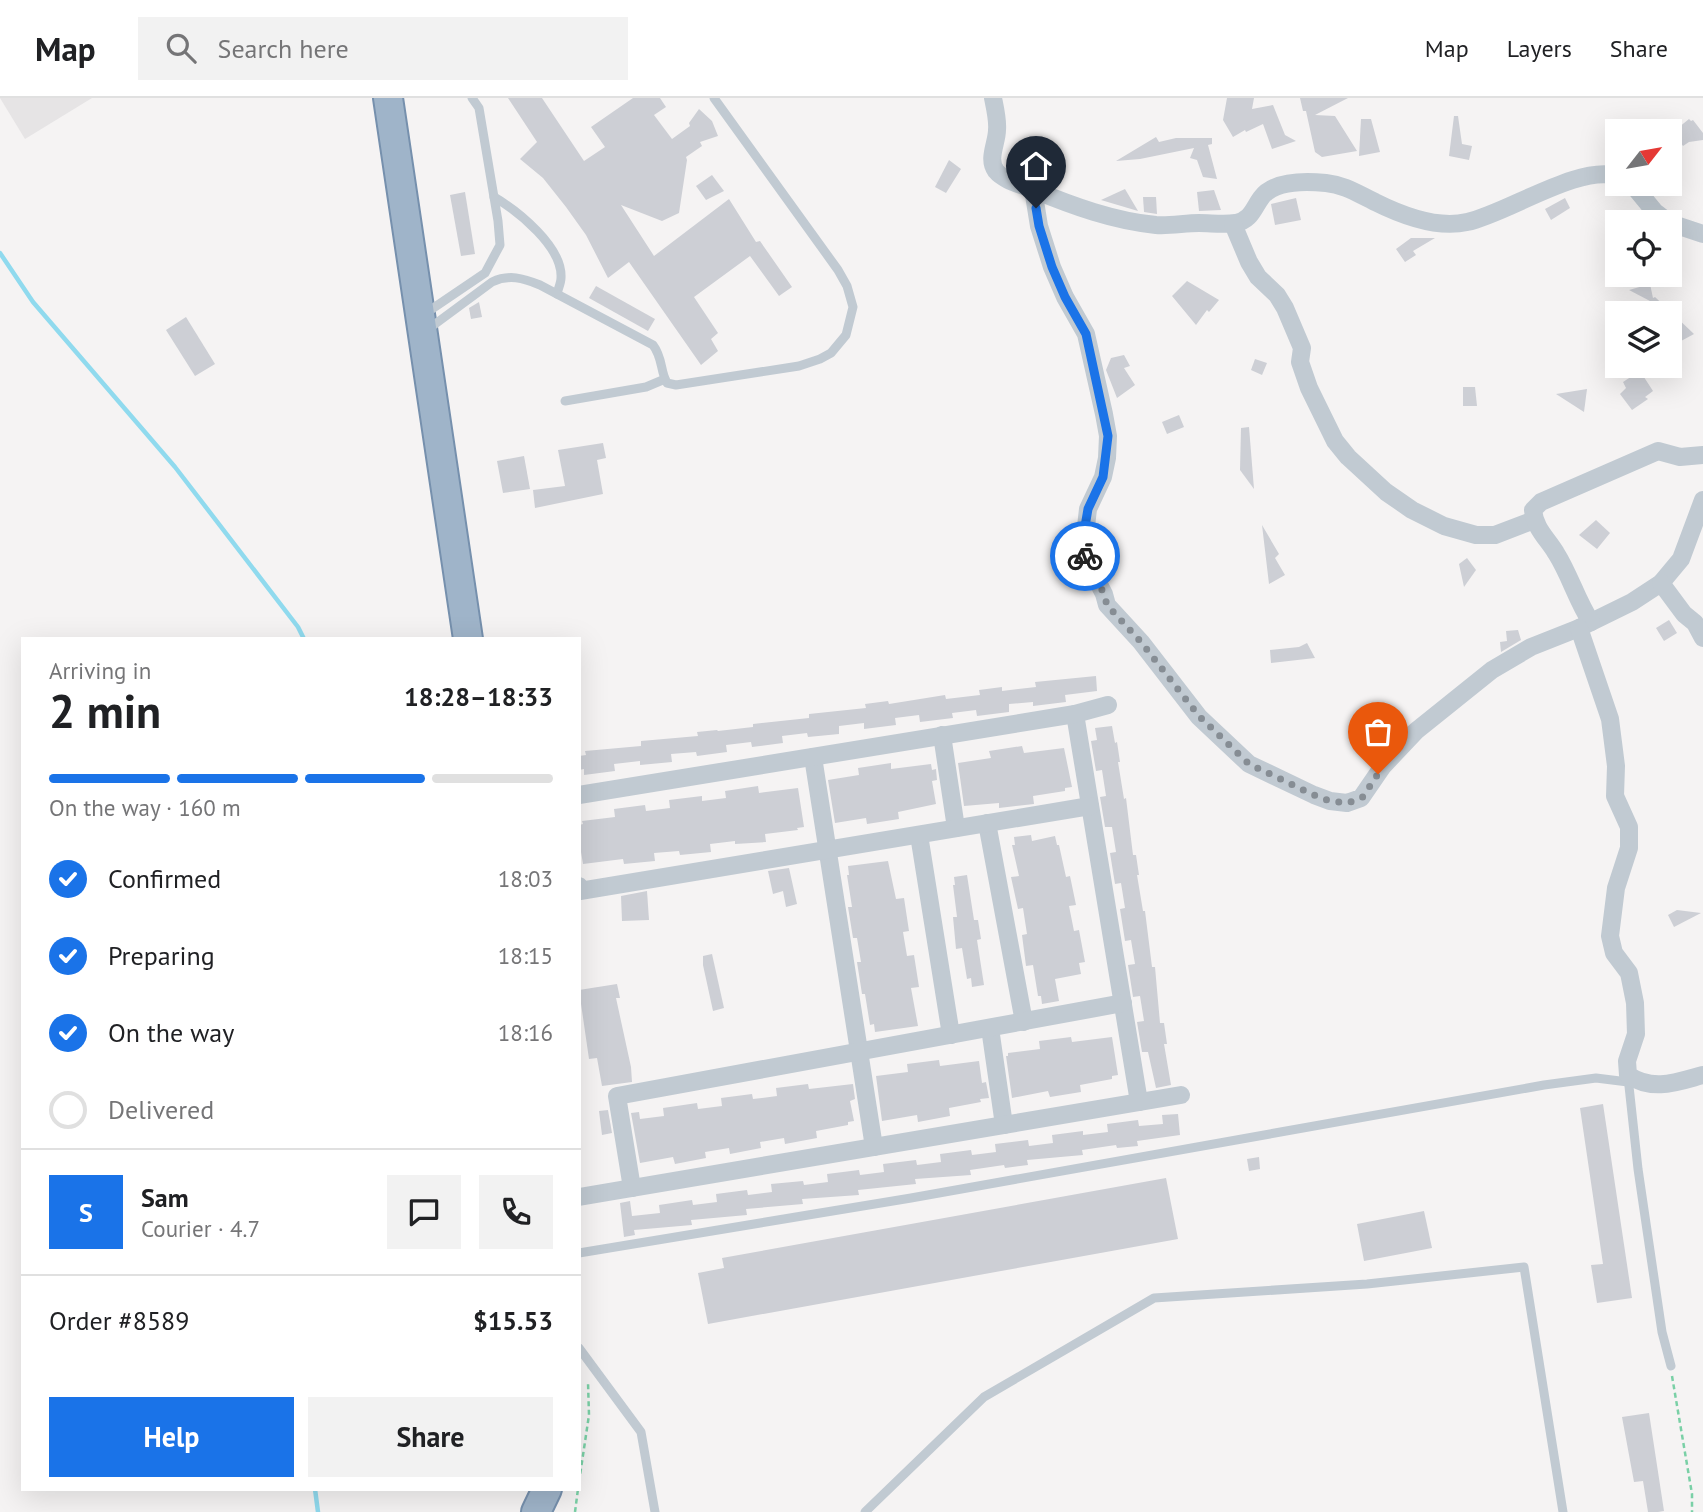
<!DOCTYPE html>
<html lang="en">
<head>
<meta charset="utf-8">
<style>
	:root { --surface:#fff; --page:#f2f2f2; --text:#202124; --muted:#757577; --line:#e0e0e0; --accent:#1a73e8 }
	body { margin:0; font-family:"PT Sans",sans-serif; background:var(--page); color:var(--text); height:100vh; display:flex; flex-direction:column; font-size:26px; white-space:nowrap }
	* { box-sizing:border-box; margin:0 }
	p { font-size:23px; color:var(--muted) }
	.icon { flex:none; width:38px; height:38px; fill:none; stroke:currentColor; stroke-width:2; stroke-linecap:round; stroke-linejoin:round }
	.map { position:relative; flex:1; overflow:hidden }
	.panel { position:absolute; left:21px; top:539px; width:560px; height:854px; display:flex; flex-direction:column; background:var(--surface); border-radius:0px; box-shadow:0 7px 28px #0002 }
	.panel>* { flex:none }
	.needle { width:46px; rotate:59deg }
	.fabs { position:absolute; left:1605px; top:21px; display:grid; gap:14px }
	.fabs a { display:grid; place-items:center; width:77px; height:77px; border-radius:0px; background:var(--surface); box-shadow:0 7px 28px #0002; font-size:35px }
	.pin { position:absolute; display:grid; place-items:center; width:60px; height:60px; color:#fff; margin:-72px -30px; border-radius:50% 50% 50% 0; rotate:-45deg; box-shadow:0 0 7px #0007 }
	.pin .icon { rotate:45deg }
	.courier { position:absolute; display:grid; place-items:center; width:70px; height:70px; margin:-35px; border:5px solid #1a73e8; border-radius:50%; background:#fff; color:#222; box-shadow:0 2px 9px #0007 }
	.overview em { font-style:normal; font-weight:700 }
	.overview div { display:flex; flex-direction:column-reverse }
	.overview { display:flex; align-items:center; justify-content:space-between; height:119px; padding:0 28px }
	h1 { font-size:46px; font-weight:700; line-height:52px }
	.bar { display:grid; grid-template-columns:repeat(4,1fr); gap:10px 7px; align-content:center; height:84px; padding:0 28px }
	.bar i { height:9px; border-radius:5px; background:var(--line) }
	.bar .current { background:var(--accent) }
	.bar p { grid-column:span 4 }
	.line { display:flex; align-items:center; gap:18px; padding:0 28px; border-top:2px solid var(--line) }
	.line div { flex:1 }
	.round { display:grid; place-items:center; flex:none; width:74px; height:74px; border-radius:0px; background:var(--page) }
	ol { padding:0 28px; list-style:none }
	li { display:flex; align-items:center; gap:21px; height:77px }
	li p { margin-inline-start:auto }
	li .icon { padding:7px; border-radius:50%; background:var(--accent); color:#fff; stroke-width:4 }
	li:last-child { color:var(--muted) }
	li i { width:38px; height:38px; border:4px solid var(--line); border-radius:50% }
	.cta { display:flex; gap:14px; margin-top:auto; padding:14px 28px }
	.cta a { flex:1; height:80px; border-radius:0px; background:var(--accent); color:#fff; font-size:28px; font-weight:700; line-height:80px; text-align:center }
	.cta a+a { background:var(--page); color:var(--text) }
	header { display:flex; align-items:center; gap:42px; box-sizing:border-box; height:98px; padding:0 35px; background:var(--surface); border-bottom:2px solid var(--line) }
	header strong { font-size:33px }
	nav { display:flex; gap:38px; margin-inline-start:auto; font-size:24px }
	.search { width:490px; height:63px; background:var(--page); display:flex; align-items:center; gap:18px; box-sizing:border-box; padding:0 24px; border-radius:0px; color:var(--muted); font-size:26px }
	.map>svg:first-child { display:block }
	.education { fill:#e6e4e5 }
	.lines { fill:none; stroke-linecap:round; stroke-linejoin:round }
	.stream { stroke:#90daee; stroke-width:4.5 }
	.building { fill:#cdcfd5 }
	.trunk-casing { stroke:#7690ad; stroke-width:32 }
	.path { stroke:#7ad0a6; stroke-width:2.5; stroke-dasharray:5 3.5; stroke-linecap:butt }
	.service { stroke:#c1cad2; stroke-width:9 }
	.minor { stroke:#c1cad2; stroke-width:18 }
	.trunk { stroke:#9fb4c9; stroke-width:28 }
	.done { stroke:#868d94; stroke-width:7; stroke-dasharray:0 12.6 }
	.route { stroke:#1a73e8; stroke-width:9 }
</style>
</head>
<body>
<header>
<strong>Map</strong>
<div class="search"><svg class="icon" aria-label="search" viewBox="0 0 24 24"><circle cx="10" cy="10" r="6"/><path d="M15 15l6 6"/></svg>Search here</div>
<nav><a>Map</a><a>Layers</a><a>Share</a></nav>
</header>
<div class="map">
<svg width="1703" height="1414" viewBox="0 0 1703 1414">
	<rect width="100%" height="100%" fill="#f5f3f3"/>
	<path class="education" d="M0,0H92L25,41Z"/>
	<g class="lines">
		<g class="stream">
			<path d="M0,155L33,204L175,369L298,529L304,541"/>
			<path d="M315,1391L318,1414"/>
		</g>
	</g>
	<g class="building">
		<path d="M508,0H542L584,63L605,49L591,29L633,0H660L666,9L654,17L672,41L690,28L689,25L699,11L712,23L718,38L700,44L702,48L686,59L687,62L679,115L662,123L621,107L654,158L729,101L756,144L760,143L792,189L779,198L750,158L694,199L718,235L711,241L718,253L701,267L629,164L608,180L586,137L566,109L543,80L520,61L537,44Z"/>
		<path d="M1227,0H1254L1252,11L1273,7L1285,37L1296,43L1272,51L1263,26L1246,34L1245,32L1233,39L1223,22Z"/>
		<path d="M1300,0H1348L1315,17L1335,18L1357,53L1322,59L1315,54L1306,13H1303Z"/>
		<path d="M1454,18H1458L1462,46L1472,48L1469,62L1449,58Z"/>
		<path d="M1361,21H1371L1380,54L1359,58Z"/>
		<path d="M1689,21L1691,23L1693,22L1703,35V42L1689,44L1683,48L1673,34Z"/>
		<path d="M1156,39L1159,44L1176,40H1212V46L1208,47L1217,81L1203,79L1197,62L1190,60L1194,50L1140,61L1116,63Z"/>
		<path d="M949,62L961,71L946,95L935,89Z"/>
		<path d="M712,77L724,93L706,102L696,88Z"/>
		<path d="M1125,91L1138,113L1101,102Z"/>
		<path d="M1214,92L1221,112L1199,113L1197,94Z"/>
		<path d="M465,94L475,156L461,158L450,97Z"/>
		<path d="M1143,99H1156L1157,116L1144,114Z"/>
		<path d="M1296,100L1301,122L1275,127L1271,106Z"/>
		<path d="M1565,100L1570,110L1551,122L1545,111Z"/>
		<path d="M1411,140H1435L1413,153L1416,157L1405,164L1396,151Z"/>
		<path d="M1187,183L1219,202L1209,214L1207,212L1196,227L1172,198Z"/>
		<path d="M1650,186L1653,200L1655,199L1694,236L1670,249V215H1636L1650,203L1629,192Z"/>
		<path d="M596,188L655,221L648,233L589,200Z"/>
		<path d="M479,204L482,219L471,221L469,210Z"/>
		<path d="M186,219L215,266L195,278L166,232Z"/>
		<path d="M1124,257L1130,268L1124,270L1135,287L1117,300L1106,272L1111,260Z"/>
		<path d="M1255,261L1267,265L1262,277L1251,272Z"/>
		<path d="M1640,273L1653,293L1645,299L1648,301L1632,312L1620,296L1626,290L1623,284Z"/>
		<path d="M1463,289H1475L1477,308H1463Z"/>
		<path d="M1587,291L1584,314L1556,296Z"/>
		<path d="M1179,317L1184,329L1167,336L1162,324Z"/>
		<path d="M1249,329L1254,391L1240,372L1241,330Z"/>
		<path d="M603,345L606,360L597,362L603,396L535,410L533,392L565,388L558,352Z"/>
		<path d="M524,358L530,391L503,395L497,363Z"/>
		<path d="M1596,422L1610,435L1597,451L1579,437Z"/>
		<path d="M1262,427L1279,456L1275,460L1285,477L1269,486Z"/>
		<path d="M1467,460L1476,472L1464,489L1459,466Z"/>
		<path d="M1669,522L1677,535L1664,543L1656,530Z"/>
		<path d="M1518,532L1521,542L1501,554L1500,544L1507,543L1506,533Z"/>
		<path d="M1307,545L1315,560L1271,565L1270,552L1299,549Z"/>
		<path d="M1096,578L1097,593L1065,597L1066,604L1033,608V604L1009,606V614L977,618L976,612L952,615L953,620L920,624L919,617L895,620L896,627L864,631V625L839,628V636L808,639L807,635L782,638L783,645L752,649L751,644L726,647L727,654L697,658L696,654L671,656L672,664L640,667V663L614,666L615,673L584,677V671L579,672V658L586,657L585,653L641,648V643L698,638L697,634L717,632L718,633L753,629V626L809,620V616L866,610L865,606L888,603L889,606L945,597L946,601L980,597L979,592L1002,589V593L1036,589L1035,584Z"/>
		<path d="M1112,628L1115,645L1117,644L1120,664H1118L1124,701L1126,700L1133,757H1136L1139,777H1137L1143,813H1145L1152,869H1155L1160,925H1164L1167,946H1164L1171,987L1156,990L1148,954H1142L1137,924L1144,923L1140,898L1133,899L1128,867L1135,866L1131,842L1125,843L1120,811L1125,810L1121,785L1115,786L1110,755L1116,754L1112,729H1105L1100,699L1106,698L1102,672L1096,673L1091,643L1097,642L1095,630Z"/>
		<path d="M1022,648L1024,655L1064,650L1072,689L1065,690V693L1033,698L1034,706L999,710V705L964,708L958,665L991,660L989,653Z"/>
		<path d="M891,665V671L931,666L932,672L936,671L937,682L932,683L936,706L898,714L899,721L867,726L866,720L835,725L828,682L859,677L858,670Z"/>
		<path d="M758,688L759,695L798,690L804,729L797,730L798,732L765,736L766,744L735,746V743L710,746L711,754L680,757L679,753L654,755L655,763L624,766L623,761L583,766L579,742V727L583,726L582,723L615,719L614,711L645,707L646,713L670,710L669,702L702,698V703L726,700L725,693Z"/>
		<path d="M1031,737L1032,743L1055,738L1057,747H1059L1066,779L1070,778L1076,807L1069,808L1074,833L1079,832L1085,864L1079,865L1081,876L1055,881L1059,903L1042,906L1041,898H1038L1033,867L1026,868L1022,837L1027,836L1023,810L1018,811L1011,779L1019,778L1012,747H1015L1014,739Z"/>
		<path d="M888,763L896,801L904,800L909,833L903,834L907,858L914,857L919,889L911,890L918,928L875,934L874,926L870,927L865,896H862L857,864H861L857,840H853L848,809H852L847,777H849L848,768Z"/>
		<path d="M789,770L797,806L786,809L783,793L773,796L768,773Z"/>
		<path d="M967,777L974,822H978L981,841L977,842L984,887L972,889L971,880L967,881L962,850L956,851L953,819H957L953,787H955L954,779Z"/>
		<path d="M647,793L649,822L622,823L621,798Z"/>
		<path d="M1677,812L1701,815L1674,829L1668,817Z"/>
		<path d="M712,856L724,910L713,913L703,867V858Z"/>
		<path d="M617,886L620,900H616L631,969L632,984L602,988L597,960L589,961L579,892Z"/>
		<path d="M1071,939L1072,944L1112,939L1118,977L1112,978V981L1080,987L1081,994L1050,999L1048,993L1012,1000L1006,958H1008V955L1040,951L1039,943Z"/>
		<path d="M939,962L940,968L979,963L982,985L986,984L989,1000L980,1001L981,1004L949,1010L950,1018L918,1024L917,1017L882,1023L876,978L908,974L907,966Z"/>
		<path d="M808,986L809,991L853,986L855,1001L850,1003L854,1023L848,1024V1027L816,1033L817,1040L785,1046L784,1040L760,1044L761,1050L730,1056L729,1050L705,1054L706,1060L675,1066L673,1059L640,1065L631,1015L639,1014L640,1021L664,1018L663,1010L697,1005L698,1011L722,1008L721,1000L752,996L753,1001L777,998L776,990Z"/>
		<path d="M1603,1006L1632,1200L1597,1205L1591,1167L1603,1166L1580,1010Z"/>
		<path d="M608,1012L612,1035L602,1037L599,1013Z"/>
		<path d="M1178,1016L1180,1037L1137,1043L1138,1048L1117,1050L1116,1047L1082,1052L1083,1057L1027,1062L1028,1067L1005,1070L1004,1067L970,1072L971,1077L915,1081L916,1086L858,1092L859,1097L802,1101L803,1106L746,1111L747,1117L691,1122L692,1127L634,1132L635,1137L624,1139L620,1105L630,1103L632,1118L660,1115L659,1107L692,1102L693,1107L717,1104L716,1096L747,1092L748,1097L772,1094L771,1086L803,1083L804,1087L828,1084L827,1076L859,1072L860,1077L884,1074L883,1066L916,1062L917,1067L941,1064L940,1056L971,1052L972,1057L996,1054L995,1046L1028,1042L1029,1048L1053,1045L1052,1037L1083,1033V1037L1108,1034L1107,1026L1138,1022L1139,1028L1163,1026L1162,1017Z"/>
		<path d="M1259,1059L1260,1071L1249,1073L1247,1061Z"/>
		<path d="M1166,1080L1178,1141L708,1226L698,1175L724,1170L722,1160Z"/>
		<path d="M1424,1113L1432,1150L1364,1163L1357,1126Z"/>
		<path d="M1649,1315L1664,1413L1658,1414H1648L1643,1383L1634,1384L1622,1319Z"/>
	</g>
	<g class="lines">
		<defs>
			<g id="trunk">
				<path d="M388,0L468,541"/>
				<path d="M536,1414L547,1391"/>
			</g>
		</defs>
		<use href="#trunk" class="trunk-casing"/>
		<g class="path">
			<path d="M1672,1278L1692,1396V1414"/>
			<path d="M579,1384L589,1317L588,1284"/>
			<path d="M575,1414L578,1391"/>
		</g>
		<g class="service">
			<path d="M494,99C518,113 563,149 561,180C561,185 558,191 557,196"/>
			<path d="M423,217L485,175L500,147L498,123L479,10L472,0"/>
			<path d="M427,232L492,184C509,176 523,180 540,187L653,247C663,260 660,273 667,285L676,287L799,268L820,261L831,255L846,237L853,209L847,188L838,172L714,0"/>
			<path d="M565,303L646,289L665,281"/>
			<path d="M1628,979L1638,1071L1662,1234L1671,1268"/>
			<path d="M579,1155L911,1100L1544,987L1596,980L1628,984"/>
			<path d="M579,1250L641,1334L655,1414"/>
			<path d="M865,1414L984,1299L1154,1200L1367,1186L1524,1169L1563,1414"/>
		</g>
		<g class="minor">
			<path d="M993,0C995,10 998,22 997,32C997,45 987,61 996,73C1004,83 1023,87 1034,92C1073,108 1114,123 1156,127C1170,128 1185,125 1199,125C1211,125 1224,127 1236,125C1251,122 1253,111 1261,100C1274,82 1306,83 1326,85C1345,87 1358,96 1375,104C1401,117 1437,131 1467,124C1506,116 1579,66 1617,78"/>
			<path d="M1632,86L1655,114L1668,124"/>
			<path d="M1033,91L1039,128L1052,169L1065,199L1086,236L1104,316L1108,338L1107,360L1103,379L1088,411L1083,455L1104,496L1107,507L1141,544L1199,619L1249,666L1314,697L1330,703L1347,705L1361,700L1383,668L1416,633L1492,572L1531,549L1579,530L1632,504L1661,485L1681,461L1703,402"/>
			<path d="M1670,125L1703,136"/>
			<path d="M1233,126L1249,164L1258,179L1277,197L1285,210L1302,250L1300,264L1309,290L1335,343L1348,359L1386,394L1412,412L1444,428L1476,437H1495L1534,422"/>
			<path d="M1661,485L1684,516L1695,525L1703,540"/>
			<path d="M1591,524C1577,503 1570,477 1556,455C1547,440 1535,431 1533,412L1541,404L1658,353L1680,359L1703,357"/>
			<path d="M1579,530L1610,621L1616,668L1615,698L1629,729V750L1616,790L1610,838L1614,855L1629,875L1635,905L1636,936L1627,963L1628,977C1653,994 1677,984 1703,977"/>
			<path d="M1075,616L1139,1004"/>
			<path d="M942,637L956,730"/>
			<path d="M813,659L874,1049"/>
			<path d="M579,697L1075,616L1108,607"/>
			<path d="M987,725L1024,924"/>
			<path d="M919,737L951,937"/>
			<path d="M579,788L580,793L1090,708"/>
			<path d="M990,930L1004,1027"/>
			<path d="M632,1090L617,998L1123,905"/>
			<path d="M579,1099L1181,997"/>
		</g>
		<use href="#trunk" class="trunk"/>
	</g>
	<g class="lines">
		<path class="done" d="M1085,458L1104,496L1107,507L1141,544L1199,618L1249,666L1314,697L1330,703L1347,705L1362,700L1378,676"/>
		<path class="route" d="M1036,110L1039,128L1052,169L1065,199L1086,236L1108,338L1103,379L1088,411L1083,440L1085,458"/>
	</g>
</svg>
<div class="fabs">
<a><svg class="needle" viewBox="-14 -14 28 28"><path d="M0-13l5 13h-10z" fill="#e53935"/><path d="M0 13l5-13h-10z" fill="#757577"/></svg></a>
<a><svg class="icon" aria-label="locate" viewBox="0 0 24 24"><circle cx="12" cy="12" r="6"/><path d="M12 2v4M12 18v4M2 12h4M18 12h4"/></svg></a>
<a><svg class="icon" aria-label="layers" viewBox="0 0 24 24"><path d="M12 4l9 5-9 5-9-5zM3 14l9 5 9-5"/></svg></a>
</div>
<div class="pin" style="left:1378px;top:676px;background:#ea580c"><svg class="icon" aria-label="bag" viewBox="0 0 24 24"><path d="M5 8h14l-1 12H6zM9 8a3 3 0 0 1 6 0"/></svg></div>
<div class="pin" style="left:1036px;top:110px;background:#1f2937"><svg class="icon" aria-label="home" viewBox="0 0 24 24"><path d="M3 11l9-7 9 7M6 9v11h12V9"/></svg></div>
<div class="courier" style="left:1085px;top:458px"><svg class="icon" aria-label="bike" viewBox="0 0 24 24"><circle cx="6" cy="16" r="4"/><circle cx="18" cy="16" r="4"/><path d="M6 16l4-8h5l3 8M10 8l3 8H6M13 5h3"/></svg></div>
<section class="panel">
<div class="overview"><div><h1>2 min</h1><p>Arriving in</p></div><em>18:28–18:33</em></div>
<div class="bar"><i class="current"></i><i class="current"></i><i class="current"></i><i></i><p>On the way · 160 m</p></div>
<ol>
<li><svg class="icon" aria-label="check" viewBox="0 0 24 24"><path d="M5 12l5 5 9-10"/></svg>Confirmed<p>18:03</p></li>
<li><svg class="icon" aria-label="check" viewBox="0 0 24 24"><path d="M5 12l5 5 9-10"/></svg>Preparing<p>18:15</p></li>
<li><svg class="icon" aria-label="check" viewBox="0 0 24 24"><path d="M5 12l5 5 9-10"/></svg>On the way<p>18:16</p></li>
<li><i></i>Delivered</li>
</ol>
<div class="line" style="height:126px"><b class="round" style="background:var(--accent);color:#fff">S</b><div><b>Sam</b><p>Courier · 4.7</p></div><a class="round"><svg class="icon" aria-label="chat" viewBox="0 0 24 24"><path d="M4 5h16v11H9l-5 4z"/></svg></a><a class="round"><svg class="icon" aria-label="phone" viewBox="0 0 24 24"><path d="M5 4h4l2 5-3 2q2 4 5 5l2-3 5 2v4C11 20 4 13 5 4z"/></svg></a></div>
<div class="line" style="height:91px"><div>Order #8589</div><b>$15.53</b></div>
<div class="cta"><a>Help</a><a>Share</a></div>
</section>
</div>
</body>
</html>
